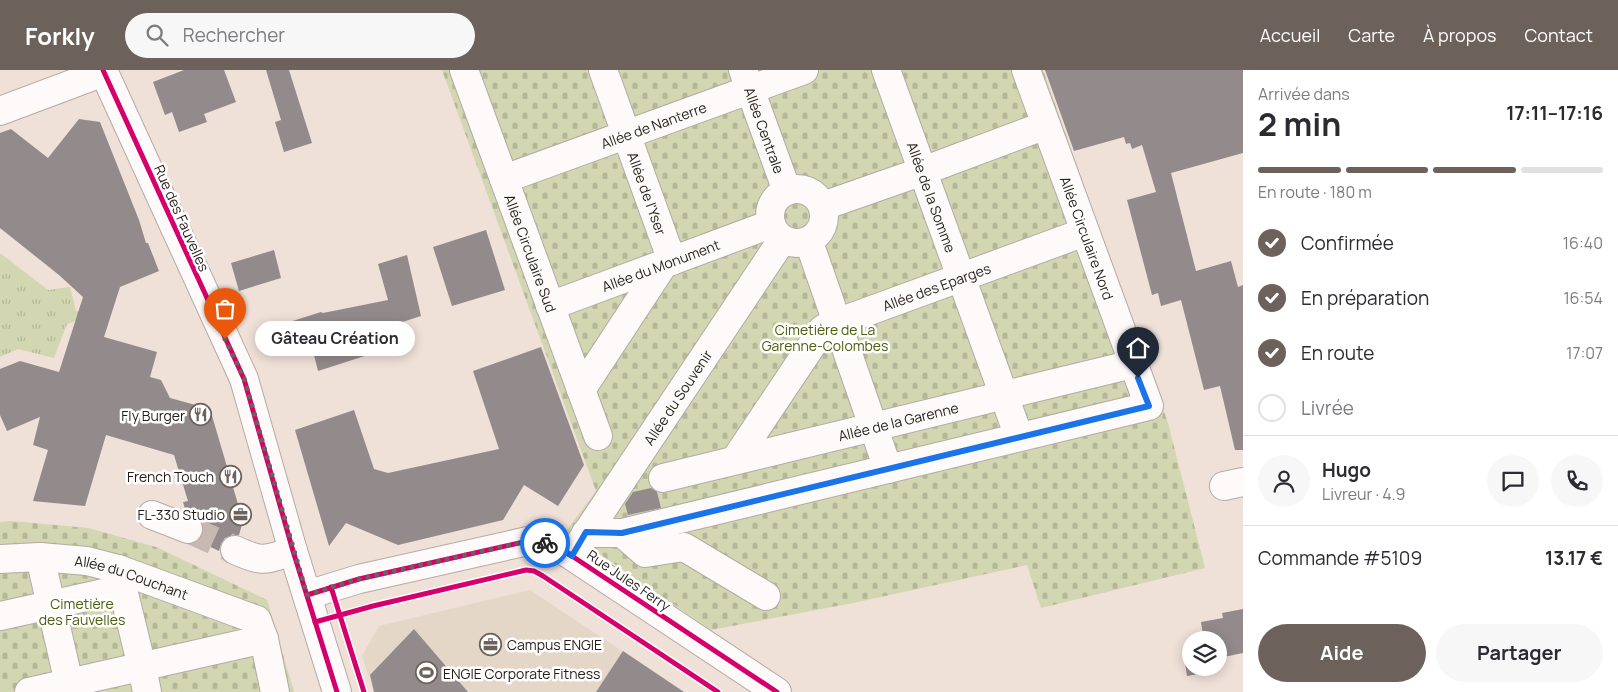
<!DOCTYPE html>
<html lang="fr">
<head>
<meta charset="utf-8">
<style>
	:root { --surface:#fff; --page:#f7f7f7; --text:#2b2b33; --muted:#7c7c81; --line:#e1e1e2; --accent:#6d615b }
	body { margin:0; font-family:Manrope,sans-serif; background:var(--page); color:var(--text); height:100vh; display:flex; flex-direction:column; font-size:19px; white-space:nowrap }
	* { box-sizing:border-box; margin:0 }
	p { font-size:16px; color:var(--muted) }
	.icon { flex:none; width:28px; height:28px; fill:none; stroke:currentColor; stroke-width:2; stroke-linecap:round; stroke-linejoin:round }
	.map { position:relative; flex:1; overflow:hidden }
	.sheet { display:flex; flex-direction:column; background:var(--surface); width:375px }
	.sheet>* { flex:none }
	.controls { position:absolute; left:1182px; top:561px; display:grid; gap:10px }
	.controls a { display:grid; place-items:center; width:45px; height:45px; border-radius:50%; background:var(--surface); box-shadow:0 2px 12px #0003; font-size:25px }
	.pin { position:absolute; display:grid; place-items:center; width:42px; height:42px; color:#fff; margin:-51px -21px; border-radius:50% 50% 50% 0; rotate:-45deg; box-shadow:0 0 5px #0007 }
	.pin .icon { rotate:45deg }
	.courier { position:absolute; display:grid; place-items:center; width:50px; height:50px; margin:-25px; border:4px solid #1a73e8; border-radius:50%; background:#fff; color:#222; box-shadow:0 1px 6px #0007 }
	.bubble { position:absolute; height:35px; border-radius:18px; background:var(--surface); box-shadow:0 2px 12px #0003; font-size:16px; font-weight:700; line-height:35px; text-align:center }
	.overview em { font-style:normal; font-weight:700 }
	.overview div { display:flex; flex-direction:column-reverse }
	.overview { display:flex; align-items:center; justify-content:space-between; height:85px; padding:0 15px }
	h1 { font-size:32px; font-weight:700; line-height:38px }
	.bar { display:grid; grid-template-columns:repeat(4,1fr); gap:8px 5px; align-content:center; height:60px; padding:0 15px }
	.bar i { height:6px; border-radius:4px; background:var(--line) }
	.bar .active { background:var(--accent) }
	.bar p { grid-column:span 4 }
	.line { display:flex; align-items:center; gap:12px; padding:0 15px; border-top:1px solid var(--line) }
	.line div { flex:1 }
	.round { display:grid; place-items:center; flex:none; width:52px; height:52px; border-radius:26px; background:var(--page) }
	ol { padding:0 15px; list-style:none }
	li { display:flex; align-items:center; gap:15px; height:55px }
	li p { margin-inline-start:auto }
	li .icon { padding:5px; border-radius:50%; background:var(--accent); color:#fff; stroke-width:4 }
	li:last-child { color:var(--muted) }
	li i { width:28px; height:28px; border:2px solid var(--line); border-radius:50% }
	.action { display:flex; gap:10px; margin-top:auto; padding:10px 15px }
	.action a { flex:1; height:58px; border-radius:30px; background:var(--accent); color:#fff; font-size:20px; font-weight:700; line-height:58px; text-align:center }
	.action a+a { background:var(--page); color:var(--text) }
	header { display:flex; align-items:center; gap:30px; box-sizing:border-box; height:70px; padding:0 25px; background:var(--accent); color:#fff }
	header strong { font-size:24px }
	nav { display:flex; gap:28px; margin-inline-start:auto; font-size:18px }
	.search { width:350px; height:45px; background:var(--page); display:flex; align-items:center; gap:12px; box-sizing:border-box; padding:0 18px; border-radius:28px; color:var(--muted); font-size:19px }
	main { display:flex; flex:1; min-height:0 }
	.map>svg:first-child { display:block }
	.commercial { fill:#e4d7c8 }
	.cemetery { fill:url(#cemetery-stones) }
	.park { fill:url(#park-tufts) }
	.building { fill:#938a8b }
	.lines { fill:none; stroke-linecap:round; stroke-linejoin:round }
	.minor-tunnel { stroke:#c7b9b2; stroke-width:28; stroke-dasharray:28 14; stroke-linecap:butt }
	.minor-casing { stroke:#b5aaa4; stroke-width:30 }
	.minor { stroke:#fdfaf9; stroke-width:28 }
	.cycleway-casing { stroke:#fff; stroke-width:8 }
	.cycleway { stroke:#d6006c; stroke-width:5 }
	.done { stroke:#6d615b; stroke-width:5; stroke-dasharray:0 9 }
	.route { stroke:#1a73e8; stroke-width:6 }
	.labels { text-anchor:middle; dominant-baseline:central; stroke-width:5; stroke-linejoin:round; paint-order:stroke }
	.street-label { font-size:14px; fill:#271d18; stroke:#fff }
	.park-label { font-size:14px; fill:#4b5e0d; stroke:#fff }
	.poi-label { font-size:14px; fill:#271d18; stroke:#fff; text-anchor:end }
</style>
</head>
<body>
<header>
<strong>Forkly</strong>
<div class="search"><svg class="icon" aria-label="search" viewBox="0 0 24 24"><circle cx="10" cy="10" r="6"/><path d="M15 15l6 6"/></svg>Rechercher</div>
<nav><a>Accueil</a><a>Carte</a><a>À propos</a><a>Contact</a></nav>
</header>
<main>
<div class="map">
<svg width="1243" height="622" viewBox="0 0 1243 622">
	<defs>
		<pattern id="cemetery-stones" width="16" height="16" patternUnits="userSpaceOnUse" patternTransform="scale(1.25)"><rect width="16" height="16" fill="#d2d6b1"/><path d="M2 7V4a2 2 0 0 1 4 0v3zM10 15v-3a2 2 0 0 1 4 0v3z" fill="#b4b798"/></pattern>
		<pattern id="park-tufts" width="24" height="20" patternUnits="userSpaceOnUse" patternTransform="scale(1.25)"><rect width="24" height="20" fill="#d2d6b1"/><path d="M3 7l-1-3M5 7V3M7 7l1-3M15 17l-1-3M17 17v-4M19 17l1-3" fill="none" stroke="#b4b798"/></pattern>
	</defs>
	<rect width="100%" height="100%" fill="#efe0d8"/>
	<path class="commercial" d="M530,520L684,622H374L362,586L379,556Z"/>
	<g class="cemetery">
		<path d="M442,0H1043L1168,353L1205,498L1041,538L1027,495L853,533L711,560L566,461L596,421Z"/>
		<path d="M11,451L88,458L156,477L267,530L294,622H0V452Z"/>
	</g>
	<path class="park" d="M0,183L48,220L70,217L76,241L94,244L67,254L54,288L18,279L0,287Z"/>
	<g class="building">
		<path d="M184,0H224L236,32L204,44L207,52L179,62L172,42L165,45L153,12Z"/>
		<path d="M266,0H289L312,73L284,82L275,52L281,50Z"/>
		<path d="M1045,0H1243V83L1171,103L1196,201L1231,191L1238,217L1243,215V380H1235L1220,316L1204,320L1181,230L1161,236L1158,223L1152,225L1127,130L1156,122L1142,75L1132,79L1130,73L1126,74L1124,67L1074,81Z"/>
		<path d="M79,49L100,52L139,150L146,173H148L159,201L120,217L104,267L157,282L150,307L161,310L170,328L210,339L243,451L239,465H233L225,468L221,474L219,481L198,471L203,464V456L200,449L186,442L183,432L188,431L174,385L106,365L85,436L33,431L48,380L33,375L40,347L7,361L0,345V299L20,291L59,302L83,227L59,205L0,158V63L11,59L48,88Z"/>
		<path d="M486,160L505,220L452,236L433,177Z"/>
		<path d="M274,180L281,208L239,221L231,193Z"/>
		<path d="M407,185L421,246L371,262L377,282L318,301L313,281L295,286L258,262L321,242L323,243L388,230L378,194Z"/>
		<path d="M541,277L584,395L558,436L524,415L503,450L398,475L346,453L329,476L295,360L354,340L374,399L388,403L499,379L473,301Z"/>
		<path d="M651,418L657,422L661,438L628,445L625,434L633,422Z"/>
		<path d="M1243,539V583L1219,588V570H1204L1201,552L1223,548L1222,543Z"/>
		<path d="M414,559L468,622H374L370,605Z"/>
		<path d="M1188,574H1191V598H1216V601L1187,606L1183,580L1189,578Z"/>
		<path d="M623,581L684,622H596Z"/>
	</g>
	<g class="lines">
		<path class="minor-tunnel" d="M188,459L235,480"/>
		<defs>
			<g id="minor">
				<path d="M103,0L244,309L293,481L337,622"/>
				<path id="s1" d="M464,0L598,366"/>
				<path id="s2" d="M603,0L672,191"/>
				<path id="s3" d="M743,0L787,121"/>
				<path id="s4" d="M886,0L1019,367"/>
				<path d="M0,41L104,2"/>
				<path id="s5" d="M504,109L804,0"/>
				<circle cx="797" cy="146" r="27"/>
				<path d="M823,136L923,101L1046,55"/>
				<path d="M809,172L888,399"/>
				<path id="s6" d="M550,236L771,154"/>
				<path d="M581,320L663,195"/>
				<path id="s7" d="M735,390L822,260L828,256L1085,162"/>
				<path id="s8" d="M663,408L1133,294"/>
				<path d="M1224,416L1243,412"/>
				<path d="M152,445L188,459"/>
				<path d="M586,463H622L1149,336L1026,0"/>
				<path d="M622,463L645,483L684,477L766,526"/>
				<path id="s9" d="M578,476L782,170"/>
				<path d="M235,480C263,493 264,490 293,481"/>
				<path d="M40,487L71,622"/>
				<path id="s10" d="M0,489L40,487L87,491L118,499L257,550L264,569L275,622"/>
				<path d="M118,499L142,597L147,622"/>
				<path d="M307,525L359,509L528,471C547,473 556,476 572,486L777,622"/>
				<path d="M0,546L122,519"/>
				<path d="M29,622L264,569"/>
			</g>
		</defs>
		<use href="#minor" class="minor-casing"/>
		<use href="#minor" class="minor"/>
		<defs>
			<g id="cycleway">
				<path d="M103,0L244,309L293,481L337,622"/>
				<path d="M331,517L364,622"/>
				<path d="M307,525L359,509L528,471C547,473 556,476 572,486L777,622"/>
				<path d="M315,552L373,536L526,500L534,501L543,506L718,622"/>
			</g>
		</defs>
		<use href="#cycleway" class="cycleway-casing"/>
		<use href="#cycleway" class="cycleway"/>
	</g>
	<g class="lines">
		<path class="done" d="M225,269L244,308L307,525L359,509L528,471L545,473"/>
		<path class="route" d="M545,473L557,476L572,486L586,462L622,463L1149,336L1138,308"/>
	</g>
	<defs>
		<symbol id="restaurant-ring" viewBox="-11 -11 22 22"><circle r="9.5" fill="#fff" stroke="#6d615b" stroke-width="1.5"/><path d="M-5-6h1v4h1v-4h1v4h1v-4h1v5L-1.5 .5V6h-2V.5L-5-1ZM5-6V6H3V1.5H1.5Q1.5-4 5-6Z" fill="#6d615b"/></symbol>
		<symbol id="office-ring" viewBox="-11 -11 22 22"><circle r="9.5" fill="#fff" stroke="#6d615b" stroke-width="1.5"/><path d="M-6-3h4V-5.5h4V-3h4V5H-6ZM-1-4.5V-3h2v-1.5ZM-6 0V1H6V0Z" fill="#6d615b"/></symbol>
		<symbol id="stadium-ring" viewBox="-11 -11 22 22"><circle r="9.5" fill="#fff" stroke="#6d615b" stroke-width="1.5"/><path d="M0-5a6.5 5 0 1 0 0 10a6.5 5 0 1 0 0-10ZM-3.5-1.8h7v3.6h-7Z" fill="#6d615b"/></symbol>
	</defs>
	<g fill-rule="evenodd">
		<use href="#restaurant-ring" x="188" y="332" width="25" height="25"/>
		<use href="#restaurant-ring" x="218" y="394" width="25" height="25"/>
		<use href="#office-ring" x="228" y="432" width="25" height="25"/>
		<use href="#office-ring" x="478" y="562" width="25" height="25"/>
		<use href="#stadium-ring" x="414" y="590" width="25" height="25"/>
	</g>
	<g class="labels">
		<g class="street-label">
			<text stroke="none"><textPath href="#s5" startOffset="159">Allée de Nanterre</textPath></text>
			<text stroke="none"><textPath href="#s3" startOffset="64">Allée Centrale</textPath></text>
			<text stroke="none"><textPath href="#s2" startOffset="131">Allée de l'Yser</textPath></text>
			<text stroke="none"><textPath href="#s4" startOffset="135">Allée de la Somme</textPath></text>
			<text transform="translate(182 148) rotate(66)">Rue des Fauvelles</text>
			<text transform="translate(1087 168) rotate(70)">Allée Circulaire Nord</text>
			<text stroke="none"><textPath href="#s1" startOffset="195">Allée Circulaire Sud</textPath></text>
			<text stroke="none"><textPath href="#s6" startOffset="118">Allée du Monument</textPath></text>
			<text stroke="none"><textPath href="#s7" startOffset="279">Allée des Eparges</textPath></text>
			<text stroke="none"><textPath href="#s9" startOffset="179">Allée du Souvenir</textPath></text>
			<text stroke="none"><textPath href="#s8" startOffset="242">Allée de la Garenne</textPath></text>
			<text stroke="none"><textPath href="#s10" startOffset="134">Allée du Couchant</textPath></text>
			<text transform="translate(629 510) rotate(34)">Rue Jules Ferry</text>
		</g>
		<g class="park-label">
			<text x="825" y="259">Cimetière de La<tspan x="825" dy="16">Garenne-Colombes</tspan></text>
			<text x="82" y="533">Cimetière<tspan x="82" dy="16">des Fauvelles</tspan></text>
		</g>
		<g class="poi-label">
			<text x="185" y="345">Fly Burger</text>
			<text x="214" y="406">French Touch</text>
			<text x="225" y="444">FL-330 Studio</text>
			<text x="507" y="574" text-anchor="start">Campus ENGIE</text>
			<text x="443" y="603" text-anchor="start">ENGIE Corporate Fitness</text>
		</g>
	</g>
</svg>
<div class="controls">
<a><svg class="icon" aria-label="layers" viewBox="0 0 24 24"><path d="M12 4l9 5-9 5-9-5zM3 14l9 5 9-5"/></svg></a>
</div>
<div class="pin" style="left:225px;top:269px;background:#ea580c"><svg class="icon" aria-label="bag" viewBox="0 0 24 24"><path d="M5 8h14l-1 12H6zM9 8a3 3 0 0 1 6 0"/></svg></div>
<div class="pin" style="left:1138px;top:308px;background:#1f2937"><svg class="icon" aria-label="home" viewBox="0 0 24 24"><path d="M3 11l9-7 9 7M6 9v11h12V9"/></svg></div>
<div class="courier" style="left:545px;top:473px"><svg class="icon" aria-label="bike" viewBox="0 0 24 24"><circle cx="6" cy="16" r="4"/><circle cx="18" cy="16" r="4"/><path d="M6 16l4-8h5l3 8M10 8l3 8H6M13 5h3"/></svg></div>
<div class="bubble" style="left:255px;top:251px;width:160px">Gâteau Création</div>
</div>
<section class="sheet">
<div class="overview"><div><h1>2 min</h1><p>Arrivée dans</p></div><em>17:11–17:16</em></div>
<div class="bar"><i class="active"></i><i class="active"></i><i class="active"></i><i></i><p>En route · 180 m</p></div>
<ol>
<li><svg class="icon" aria-label="check" viewBox="0 0 24 24"><path d="M5 12l5 5 9-10"/></svg>Confirmée<p>16:40</p></li>
<li><svg class="icon" aria-label="check" viewBox="0 0 24 24"><path d="M5 12l5 5 9-10"/></svg>En préparation<p>16:54</p></li>
<li><svg class="icon" aria-label="check" viewBox="0 0 24 24"><path d="M5 12l5 5 9-10"/></svg>En route<p>17:07</p></li>
<li><i></i>Livrée</li>
</ol>
<div class="line" style="height:90px"><a class="round"><svg class="icon" aria-label="person" viewBox="0 0 24 24"><circle cx="12" cy="8" r="4"/><path d="M4 21q1-7 8-7t8 7"/></svg></a><div><b>Hugo</b><p>Livreur · 4.9</p></div><a class="round"><svg class="icon" aria-label="chat" viewBox="0 0 24 24"><path d="M4 5h16v11H9l-5 4z"/></svg></a><a class="round"><svg class="icon" aria-label="phone" viewBox="0 0 24 24"><path d="M5 4h4l2 5-3 2q2 4 5 5l2-3 5 2v4C11 20 4 13 5 4z"/></svg></a></div>
<div class="line" style="height:65px"><div>Commande #5109</div><b>13.17 €</b></div>
<div class="action"><a>Aide</a><a>Partager</a></div>
</section>
</main>
</body>
</html>
